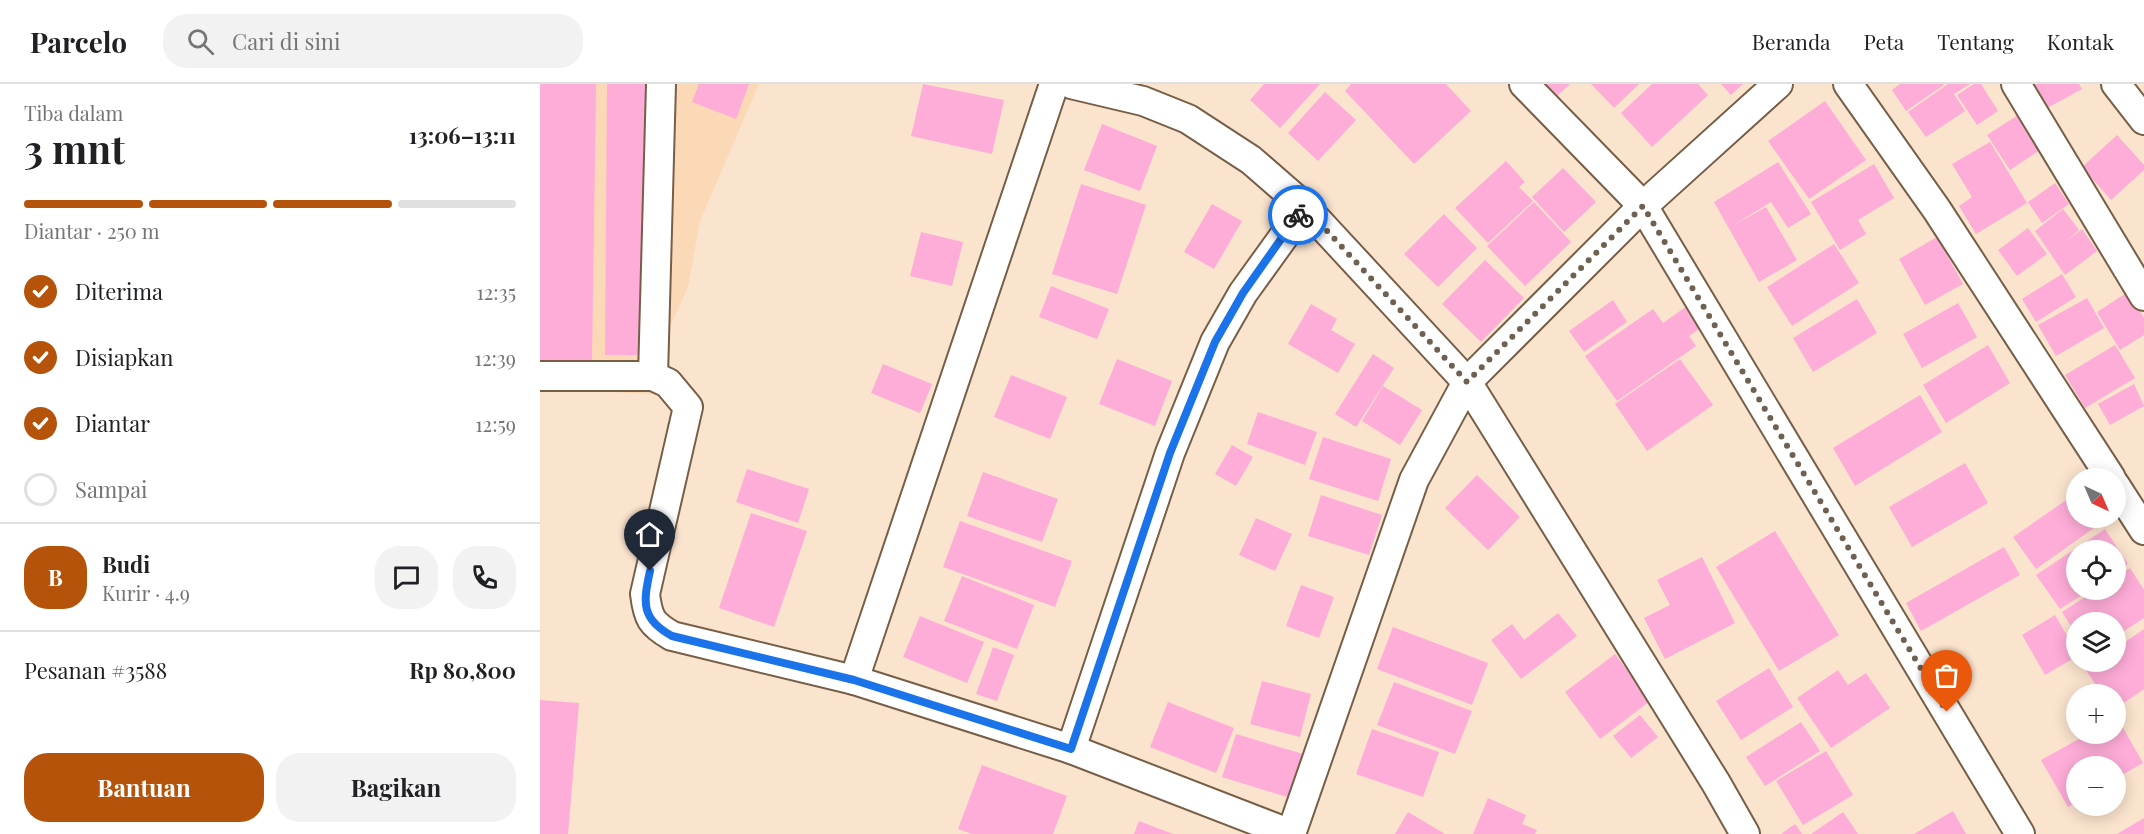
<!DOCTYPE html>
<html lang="id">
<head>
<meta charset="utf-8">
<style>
	:root { --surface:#fff; --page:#f2f2f2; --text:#202124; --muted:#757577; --line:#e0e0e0; --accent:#b45309 }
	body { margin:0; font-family:"Playfair Display",serif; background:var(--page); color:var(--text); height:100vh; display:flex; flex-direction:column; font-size:22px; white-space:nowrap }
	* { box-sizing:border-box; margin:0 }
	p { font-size:20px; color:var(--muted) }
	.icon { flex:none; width:33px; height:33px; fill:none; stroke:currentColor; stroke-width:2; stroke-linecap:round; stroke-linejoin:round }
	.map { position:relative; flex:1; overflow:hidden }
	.panel { display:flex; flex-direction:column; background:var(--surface); width:540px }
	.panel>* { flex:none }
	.needle { width:39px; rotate:136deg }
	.controls { position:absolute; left:1526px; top:384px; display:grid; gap:12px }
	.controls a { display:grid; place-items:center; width:60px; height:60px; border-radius:50%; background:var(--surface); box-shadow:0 3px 15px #0003; font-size:30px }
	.pin { position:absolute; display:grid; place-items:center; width:51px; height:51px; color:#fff; margin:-62px -26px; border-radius:50% 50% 50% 0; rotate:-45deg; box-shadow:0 0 6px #0007 }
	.pin .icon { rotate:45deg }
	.courier { position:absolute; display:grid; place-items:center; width:60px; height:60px; margin:-30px; border:4px solid #1a73e8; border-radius:50%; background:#fff; color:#222; box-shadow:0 2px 8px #0007 }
	.summary em { font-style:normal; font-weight:700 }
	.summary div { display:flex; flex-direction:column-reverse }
	.summary { display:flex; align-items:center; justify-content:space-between; height:102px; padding:0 24px }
	h1 { font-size:39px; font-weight:700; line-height:45px }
	.bar { display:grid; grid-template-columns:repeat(4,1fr); gap:9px 6px; align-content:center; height:72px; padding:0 24px }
	.bar i { height:8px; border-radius:4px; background:var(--line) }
	.bar .on { background:var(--accent) }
	.bar p { grid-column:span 4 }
	.line { display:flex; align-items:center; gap:15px; padding:0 24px; border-top:2px solid var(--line) }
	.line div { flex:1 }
	.round { display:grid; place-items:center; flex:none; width:63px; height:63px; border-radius:24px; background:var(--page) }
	ol { padding:0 24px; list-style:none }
	li { display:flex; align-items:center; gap:18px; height:66px }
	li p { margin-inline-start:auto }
	li .icon { padding:6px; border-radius:50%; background:var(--accent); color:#fff; stroke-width:4 }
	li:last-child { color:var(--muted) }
	li i { width:33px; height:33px; border:3px solid var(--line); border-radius:50% }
	.primary-button { display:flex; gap:12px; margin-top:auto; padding:12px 24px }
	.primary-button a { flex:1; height:69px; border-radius:24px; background:var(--accent); color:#fff; font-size:24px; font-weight:700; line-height:69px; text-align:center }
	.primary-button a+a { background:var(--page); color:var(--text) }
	header { display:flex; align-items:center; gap:36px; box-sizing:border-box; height:84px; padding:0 30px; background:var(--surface); border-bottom:2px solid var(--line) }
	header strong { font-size:28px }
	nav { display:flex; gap:33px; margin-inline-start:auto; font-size:21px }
	.search { width:420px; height:54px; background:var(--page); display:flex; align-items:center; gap:15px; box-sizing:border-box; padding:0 21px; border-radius:24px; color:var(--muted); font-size:22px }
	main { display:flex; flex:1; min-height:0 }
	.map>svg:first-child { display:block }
	.built { fill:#fbd9b7 }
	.building { fill:#feadd8 }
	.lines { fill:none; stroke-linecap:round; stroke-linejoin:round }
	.minor-casing { stroke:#775e46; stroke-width:32 }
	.minor { stroke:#fff; stroke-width:28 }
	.done { stroke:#6f6152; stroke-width:6; stroke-dasharray:0 10.8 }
	.route { stroke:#1a73e8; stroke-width:8 }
</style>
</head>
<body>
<header>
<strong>Parcelo</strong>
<div class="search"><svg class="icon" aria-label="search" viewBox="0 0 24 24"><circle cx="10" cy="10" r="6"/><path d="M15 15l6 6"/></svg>Cari di sini</div>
<nav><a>Beranda</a><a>Peta</a><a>Tentang</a><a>Kontak</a></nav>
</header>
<main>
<section class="panel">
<div class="summary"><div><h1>3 mnt</h1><p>Tiba dalam</p></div><em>13:06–13:11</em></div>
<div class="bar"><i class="on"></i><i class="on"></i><i class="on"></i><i></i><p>Diantar · 250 m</p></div>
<ol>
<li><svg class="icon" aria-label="check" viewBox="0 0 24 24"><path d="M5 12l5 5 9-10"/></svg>Diterima<p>12:35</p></li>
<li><svg class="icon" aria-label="check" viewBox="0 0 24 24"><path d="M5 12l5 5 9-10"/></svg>Disiapkan<p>12:39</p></li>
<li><svg class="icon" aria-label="check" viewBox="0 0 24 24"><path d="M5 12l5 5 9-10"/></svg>Diantar<p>12:59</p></li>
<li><i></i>Sampai</li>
</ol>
<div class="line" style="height:108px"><b class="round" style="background:var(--accent);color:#fff">B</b><div><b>Budi</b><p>Kurir · 4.9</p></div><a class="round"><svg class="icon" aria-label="chat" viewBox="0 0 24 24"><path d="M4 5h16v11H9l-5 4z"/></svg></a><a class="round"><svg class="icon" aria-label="phone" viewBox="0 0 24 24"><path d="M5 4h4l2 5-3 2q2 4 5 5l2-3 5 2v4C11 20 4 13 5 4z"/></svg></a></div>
<div class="line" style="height:78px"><div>Pesanan #3588</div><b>Rp 80,800</b></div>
<div class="primary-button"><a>Bantuan</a><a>Bagikan</a></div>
</section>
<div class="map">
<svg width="1604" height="750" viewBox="0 0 1604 750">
	<rect width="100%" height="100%" fill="#fbe4ce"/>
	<path class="built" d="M0,0H219L160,137L148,203L129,245L124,311L0,304Z"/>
	<g class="building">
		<path d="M0,0H56L52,276H0Z"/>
		<path d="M67,0H112L109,271H65Z"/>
		<path d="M159,0H209L196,35L152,18Z"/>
		<path d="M383,0L464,16L452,70L371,52Z"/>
		<path d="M724,0H780L740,44L710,16Z"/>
		<path d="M811,0H906L931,27L874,80L805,7Z"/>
		<path d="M1004,0H1030L1016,13Z"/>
		<path d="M1051,0H1099L1074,24Z"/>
		<path d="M1112,0H1158L1168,11L1112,63L1081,29Z"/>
		<path d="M1181,0H1203L1191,11Z"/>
		<path d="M1360,0H1403L1404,1L1366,27L1352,6Z"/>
		<path d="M1408,0H1430L1414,10L1425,27L1386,53L1368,28Z"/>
		<path d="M1434,0H1441L1458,27L1437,41L1417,11Z"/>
		<path d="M1483,0H1539L1542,5L1498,29Z"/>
		<path d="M785,8L816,36L778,77L748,49Z"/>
		<path d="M1285,17L1326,76L1269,115L1228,57Z"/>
		<path d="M1478,31L1500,66L1470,86L1447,51Z"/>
		<path d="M562,40L617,62L600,107L544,86Z"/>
		<path d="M1577,51L1604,81V86L1571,116L1542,83Z"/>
		<path d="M1450,58L1487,119L1436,150L1419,122L1432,113L1412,80Z"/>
		<path d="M966,77L985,98L979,103L993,117L948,159L915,124Z"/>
		<path d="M1238,78L1271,130L1248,144L1231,118L1194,141L1226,123L1257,176L1219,198L1174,118Z"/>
		<path d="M1334,80L1354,114L1318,136L1326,150L1300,166L1271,118Z"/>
		<path d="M1023,84L1056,118L1024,148L992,113Z"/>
		<path d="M1515,99L1529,120L1502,139L1488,118Z"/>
		<path d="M541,100L606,121L577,210L512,190Z"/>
		<path d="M994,118L1031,158L985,202L947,162Z"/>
		<path d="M672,120L702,137L674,185L644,168Z"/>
		<path d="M1523,125L1539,146L1524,159L1542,145L1557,167L1525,191L1495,147Z"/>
		<path d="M904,130L937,164L898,203L864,170Z"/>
		<path d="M1488,144L1507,170L1477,192L1458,166Z"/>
		<path d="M381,148L423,158L412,202L370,192Z"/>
		<path d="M1397,153L1423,200L1385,221L1359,175Z"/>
		<path d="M1294,160L1319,199L1252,242L1227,203Z"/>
		<path d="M945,176L984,214L941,258L902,220Z"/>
		<path d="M1522,190L1536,213L1496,238L1482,215Z"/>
		<path d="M511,202L569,225L557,255L499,233Z"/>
		<path d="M1588,208L1604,234V251L1580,266L1557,228Z"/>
		<path d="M1547,214L1564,244L1516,272L1498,241Z"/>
		<path d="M1317,215L1337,249L1273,288L1253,254Z"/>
		<path d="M1073,216L1087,238L1044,268L1029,247Z"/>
		<path d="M1418,219L1437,253L1382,284L1363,250Z"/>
		<path d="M771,220L797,235L791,246L815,260L798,289L748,260Z"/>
		<path d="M1147,222L1162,243L1149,252L1156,262L1077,317L1045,272L1113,225L1123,239Z"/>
		<path d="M1448,261L1470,299L1406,339L1383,301Z"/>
		<path d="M1575,261L1595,294L1545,324L1525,291Z"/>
		<path d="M833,270L854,284L816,343L795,330Z"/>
		<path d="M577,275L632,297L615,342L559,320Z"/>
		<path d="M1140,275L1173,321L1107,367L1075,320Z"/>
		<path d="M343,280L392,300L380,329L331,309Z"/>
		<path d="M471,291L527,313L510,355L454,333Z"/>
		<path d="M1594,300L1604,322L1570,341L1558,320Z"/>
		<path d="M843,302L882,326L860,361L822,337Z"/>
		<path d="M1380,311L1402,348L1315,402L1293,364Z"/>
		<path d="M718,328L777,348L765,381L707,360Z"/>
		<path d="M783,353L851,375L838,417L769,395Z"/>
		<path d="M692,361L713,373L696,402L675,390Z"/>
		<path d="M1425,379L1448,419L1372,463L1349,423Z"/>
		<path d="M207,385L269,405L258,439L196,418Z"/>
		<path d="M443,388L518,415L502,458L427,432Z"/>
		<path d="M937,391L980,433L948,466L905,424Z"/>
		<path d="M781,411L842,431L829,471L768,452Z"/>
		<path d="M1532,412L1536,417V434H1547L1554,444L1496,485L1473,453Z"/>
		<path d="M211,429L267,447L234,543L179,524Z"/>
		<path d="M716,434L752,450L735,487L699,471Z"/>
		<path d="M420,437L532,477L515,523L403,483Z"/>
		<path d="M1565,445L1588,480L1575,488V466H1536V506H1550L1520,525L1496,491Z"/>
		<path d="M1235,447L1299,551L1239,587L1176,483Z"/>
		<path d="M1464,463L1480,491L1381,547L1366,519Z"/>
		<path d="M1162,473L1195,539L1125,575L1104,534L1130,521L1117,496Z"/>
		<path d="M1590,484L1604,506V534L1575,553V538H1536V550L1522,528L1556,506H1575V493Z"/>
		<path d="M422,492L494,521L477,565L404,537Z"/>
		<path d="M761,501L794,513L779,554L746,542Z"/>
		<path d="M1018,529L1037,552L981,595L951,556L972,540L984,556Z"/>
		<path d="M1515,531L1536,567V573L1505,591L1482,551Z"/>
		<path d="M380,532L444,558L427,599L363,573Z"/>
		<path d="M853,543L948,579L932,621L837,585Z"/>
		<path d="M1604,545V605L1575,625V610H1562L1545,585L1557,578H1575V565Z"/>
		<path d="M453,563L474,571L457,617L436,610Z"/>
		<path d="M1075,570L1110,617L1060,655L1025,608Z"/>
		<path d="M1229,584L1253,623L1201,656L1176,617Z"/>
		<path d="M1298,586L1308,601L1326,589L1350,624L1291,664L1257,614Z"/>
		<path d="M722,597L771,610L760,653L710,640Z"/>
		<path d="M854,598L932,627L915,670L837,641Z"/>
		<path d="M0,616L39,619L28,750H0Z"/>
		<path d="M628,618L694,644L676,689L610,663Z"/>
		<path d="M1100,631L1118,653L1091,674L1073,652Z"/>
		<path d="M1577,633L1603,679L1575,695V682H1536V718L1528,723L1501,676L1548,650H1575Z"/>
		<path d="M1261,638L1280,667L1225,702L1206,673Z"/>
		<path d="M832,645L899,668L883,713L816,690Z"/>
		<path d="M696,650L763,670L750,714L682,693Z"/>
		<path d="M1286,667L1313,711L1263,741L1236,697Z"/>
		<path d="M442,681L527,712L513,750H432L418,745Z"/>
		<path d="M948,714L986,731L982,740L997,746L995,750H933Z"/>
		<path d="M1413,727L1426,750H1374Z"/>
		<path d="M868,728L905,750H855Z"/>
		<path d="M1303,728L1318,750H1271Z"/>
		<path d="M1604,734V750H1577Z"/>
		<path d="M599,737L633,750H594Z"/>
		<path d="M1255,740L1262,750H1241Z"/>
	</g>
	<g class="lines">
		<defs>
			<g id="minor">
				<path d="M531,0L603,17L648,35L711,76L765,123L927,298L1176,699L1205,750"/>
				<path d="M984,0L1103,122L1480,750"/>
				<path d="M1308,0L1397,126L1571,394"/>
				<path d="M1476,0L1604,212"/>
				<path d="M1576,0L1604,36"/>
				<path d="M0,292H113L128,299L148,323L105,510C108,534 111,540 132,552L314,596L531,665L751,750"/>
				<path d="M113,292L121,0"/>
				<path d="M1575,401L1604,446"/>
				<path d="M314,596L514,0"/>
				<path d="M531,665L630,369L675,258L703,209L765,123"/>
				<path d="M751,750L874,396L927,298L1103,122L1238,0"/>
			</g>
		</defs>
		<use href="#minor" class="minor-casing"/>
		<use href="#minor" class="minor"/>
	</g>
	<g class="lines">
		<path class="done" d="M758,131L765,123L927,298L1103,122L1407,628"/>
		<path class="route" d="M110,487C103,519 101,535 132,552L314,596L531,665L630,369L675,258L703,209L758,131"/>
	</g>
</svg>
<div class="controls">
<a><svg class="needle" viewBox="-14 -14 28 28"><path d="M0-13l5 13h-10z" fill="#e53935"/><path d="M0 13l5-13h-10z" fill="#757577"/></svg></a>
<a><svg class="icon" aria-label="locate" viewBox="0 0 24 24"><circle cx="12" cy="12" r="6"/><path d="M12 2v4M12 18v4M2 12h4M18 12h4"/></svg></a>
<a><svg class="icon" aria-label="layers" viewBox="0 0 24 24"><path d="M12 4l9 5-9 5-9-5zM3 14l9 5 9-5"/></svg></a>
<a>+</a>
<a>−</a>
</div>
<div class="pin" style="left:1407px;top:628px;background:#ea580c"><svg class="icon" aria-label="bag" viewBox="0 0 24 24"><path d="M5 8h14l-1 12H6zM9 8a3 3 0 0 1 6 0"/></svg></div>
<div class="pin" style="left:110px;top:487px;background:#1f2937"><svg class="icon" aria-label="home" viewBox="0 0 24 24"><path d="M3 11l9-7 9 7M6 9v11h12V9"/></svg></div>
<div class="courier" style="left:758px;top:131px"><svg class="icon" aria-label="bike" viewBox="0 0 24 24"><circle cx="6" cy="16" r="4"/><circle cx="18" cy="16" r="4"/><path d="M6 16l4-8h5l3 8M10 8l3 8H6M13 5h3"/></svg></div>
</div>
</main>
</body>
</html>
